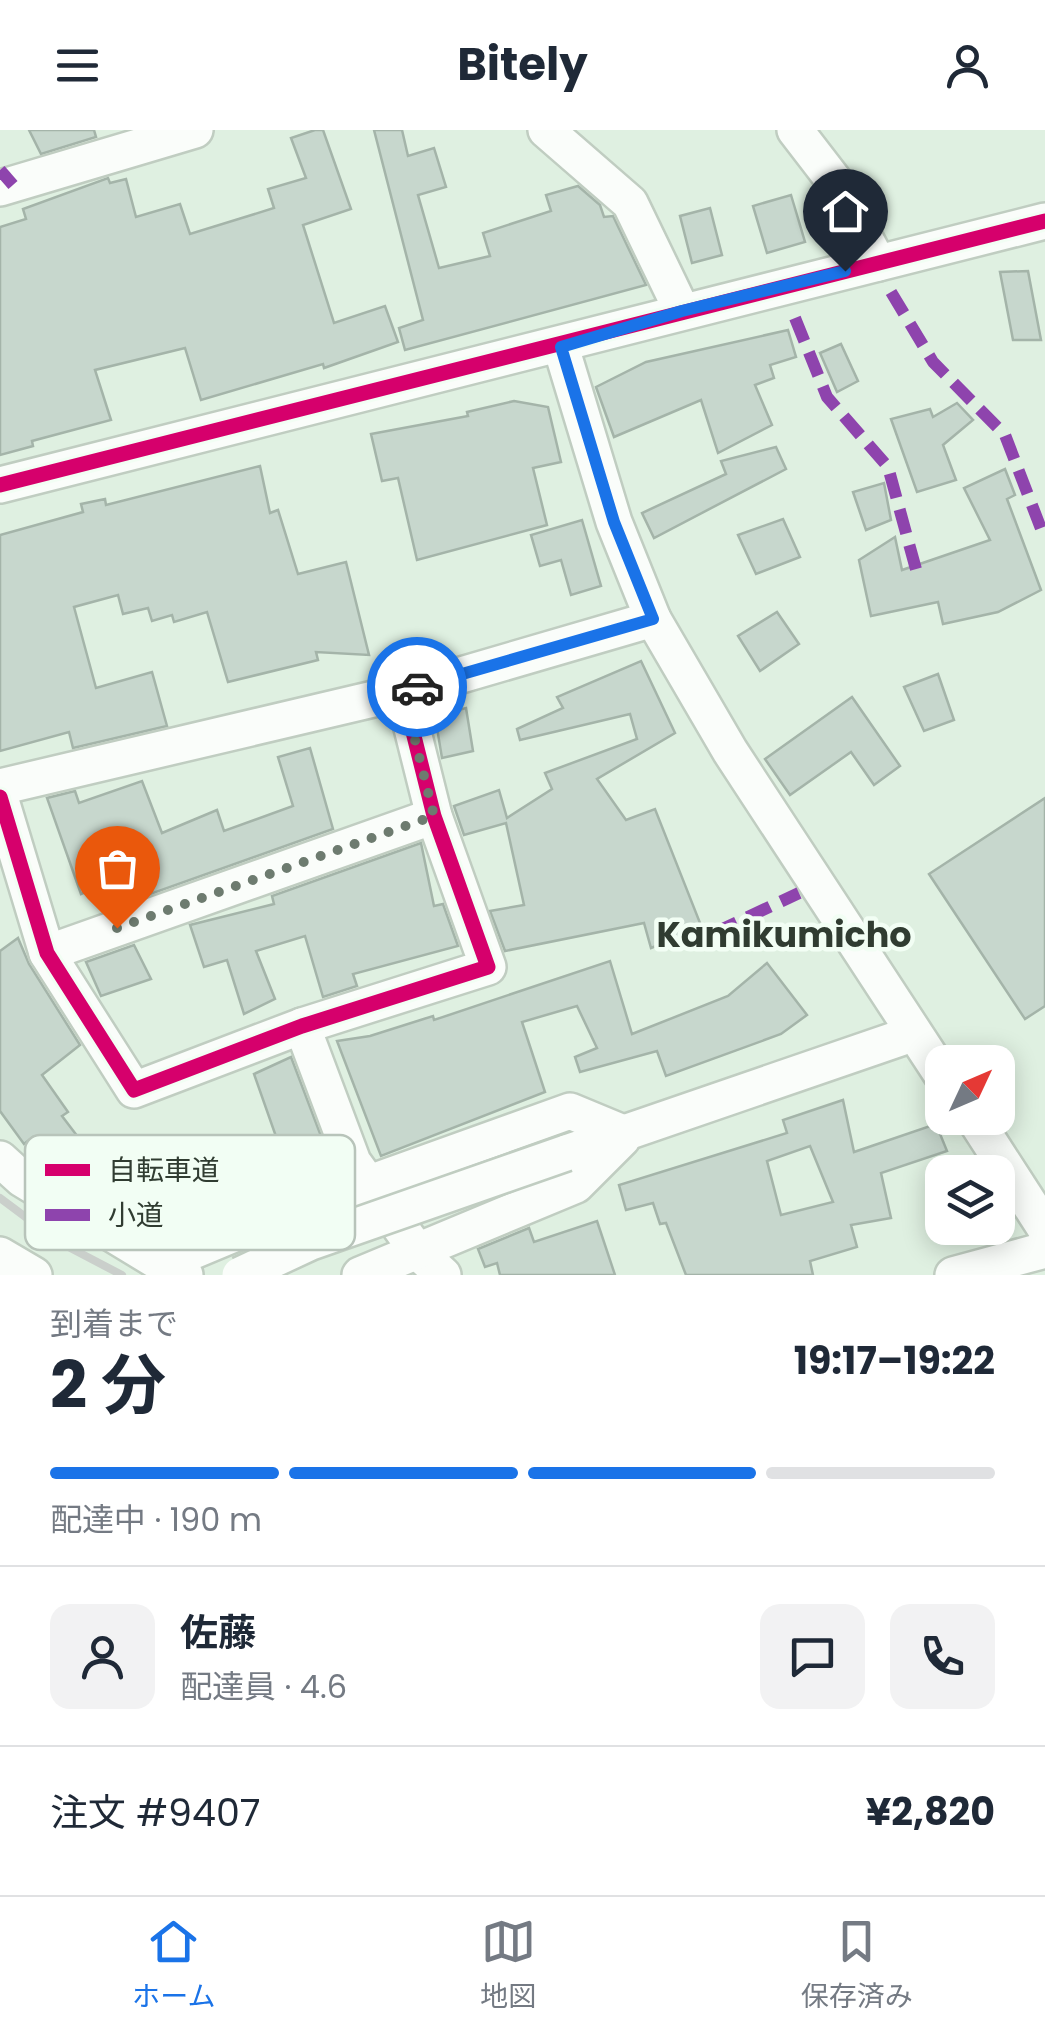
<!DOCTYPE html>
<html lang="ja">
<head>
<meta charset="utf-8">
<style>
	:root { --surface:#fff; --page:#f2f2f3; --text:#1f2937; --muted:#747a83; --line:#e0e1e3; --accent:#1a73e8 }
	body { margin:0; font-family:Poppins,"Noto Sans JP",sans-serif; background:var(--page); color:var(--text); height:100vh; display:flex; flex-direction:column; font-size:38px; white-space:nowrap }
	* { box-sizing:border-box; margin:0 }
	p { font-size:32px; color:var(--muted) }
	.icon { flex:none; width:55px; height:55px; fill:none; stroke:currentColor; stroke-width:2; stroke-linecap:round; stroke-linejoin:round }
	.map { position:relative; height:1145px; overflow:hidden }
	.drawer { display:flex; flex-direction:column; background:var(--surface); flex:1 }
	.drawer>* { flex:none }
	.needle { width:65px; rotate:46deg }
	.buttons { position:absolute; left:925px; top:915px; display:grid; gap:20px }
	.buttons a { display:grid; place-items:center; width:90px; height:90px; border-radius:20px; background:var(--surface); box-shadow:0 5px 25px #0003; font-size:50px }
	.pin { position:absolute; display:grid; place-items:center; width:85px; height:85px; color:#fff; margin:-102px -42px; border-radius:50% 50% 50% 0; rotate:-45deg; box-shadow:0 0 10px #0007 }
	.pin .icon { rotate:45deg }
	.courier { position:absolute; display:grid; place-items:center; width:100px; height:100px; margin:-50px; border:8px solid #1a73e8; border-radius:50%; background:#fff; color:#222; box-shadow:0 2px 12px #0007 }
	.overview em { font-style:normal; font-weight:700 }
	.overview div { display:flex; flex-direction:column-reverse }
	.overview { display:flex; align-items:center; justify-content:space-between; height:170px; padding:0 50px }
	h1 { font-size:65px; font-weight:700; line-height:75px }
	.bar { display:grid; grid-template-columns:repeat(4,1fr); gap:15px 10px; align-content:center; height:120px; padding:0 50px }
	.bar i { height:12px; border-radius:8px; background:var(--line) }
	.bar .active { background:var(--accent) }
	.bar p { grid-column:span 4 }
	.line { display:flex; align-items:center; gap:25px; padding:0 50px; border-top:2px solid var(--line) }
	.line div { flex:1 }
	.round { display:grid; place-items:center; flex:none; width:105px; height:105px; border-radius:20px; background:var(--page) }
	header { display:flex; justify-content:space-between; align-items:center; height:130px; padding:0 50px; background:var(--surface); font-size:45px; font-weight:700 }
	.tab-bar { display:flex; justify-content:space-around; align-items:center; height:140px; border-top:2px solid var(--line); background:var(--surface); font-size:28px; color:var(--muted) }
	.tab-bar a { display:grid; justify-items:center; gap:5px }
	.tab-bar .active { color:var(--accent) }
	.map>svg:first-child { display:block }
	.building { fill:#c7d7cd; stroke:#a4b4a9; stroke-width:2.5; fill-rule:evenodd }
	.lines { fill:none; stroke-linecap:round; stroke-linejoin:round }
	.minor-casing { stroke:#c0cdc1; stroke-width:40 }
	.minor { stroke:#fafdfa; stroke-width:35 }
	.rail { stroke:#cacfcb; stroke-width:8 }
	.minor-bridge-casing { stroke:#c0cdc1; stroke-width:40; stroke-linecap:butt }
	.minor-bridge { stroke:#fafdfa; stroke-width:35 }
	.quiet { stroke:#8e44ad; stroke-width:12; stroke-dasharray:25 12; stroke-linecap:butt }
	.cycleway-casing { stroke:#f2fef4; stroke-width:21 }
	.cycleway { stroke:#d6006c; stroke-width:15 }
	.done { stroke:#6d7b6f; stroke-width:10; stroke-dasharray:0 18 }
	.route { stroke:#1a73e8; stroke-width:12 }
	.labels { text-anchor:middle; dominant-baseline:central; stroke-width:9; stroke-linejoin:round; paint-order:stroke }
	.neighbourhood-label { font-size:35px; font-weight:bold; fill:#303c31; stroke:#f2fef4 }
	.key { fill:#f2fef4; stroke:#b8c4ba; stroke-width:2.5 }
	.key-label { font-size:28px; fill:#303c31 }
</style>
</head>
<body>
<header><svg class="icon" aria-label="menu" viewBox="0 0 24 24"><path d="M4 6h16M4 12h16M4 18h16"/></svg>Bitely<svg class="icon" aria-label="person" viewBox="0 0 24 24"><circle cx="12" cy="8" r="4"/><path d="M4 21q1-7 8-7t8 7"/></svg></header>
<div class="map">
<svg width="1045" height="1145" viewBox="0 0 1045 1145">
	<rect width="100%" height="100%" fill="#dff0e1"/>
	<g class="building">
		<path d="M29,0H94L96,7L41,24Z"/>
		<path d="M315,0H323L351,79L303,95L334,193L385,176L398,212L324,238L323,234L201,270L185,218L95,240L111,290L32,311L33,316L0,325V97L26,89L23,79L108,48L110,53L126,49L136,87L180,74L190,104L274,78L268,59L306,48L291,8Z"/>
		<path d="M374,0H402L408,26L434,18L446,57L418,65L439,138L490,126L483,103L551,81L546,65L578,56L600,75L604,87L613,86L646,155L405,220L399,198L423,190Z"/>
		<path d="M791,65L805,112L767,123L753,76Z"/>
		<path d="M710,78L722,125L692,133L680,86Z"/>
		<path d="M1028,141L1041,210H1013L1000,142Z"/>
		<path d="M788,200L796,227L770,235L774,248L755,255L772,295L718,323L701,270L614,307L596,257L646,232Z"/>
		<path d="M841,214L858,251L837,262L820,223Z"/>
		<path d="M514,271L548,277L561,332L533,338L547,395L417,430L398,348L382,351L371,304L468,286L467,282Z"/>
		<path d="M957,273L973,290L943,315L956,350L917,362L891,289L930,279L933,287Z"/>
		<path d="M776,317L786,339L654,408L642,383L726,344L721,331Z"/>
		<path d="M260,336L270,383L278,380L298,444L346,432L369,525L316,522L318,530L228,552L207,482L174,492L172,485L152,491L148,478L123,484L118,465L74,477L96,558L152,542L167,596L73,618L69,602L0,621V405L83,382L81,374L105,369L106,375Z"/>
		<path d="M1005,339L1015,365L1007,369L1041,460L998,482L943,494L938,472L871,486L859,430L895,407L902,440L990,410L964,358Z"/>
		<path d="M884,353L891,390L866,400L853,362Z"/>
		<path d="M783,389L800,427L756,444L738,405Z"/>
		<path d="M582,390L601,456L571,465L561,430L540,436L531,405Z"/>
		<path d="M777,482L799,514L760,541L738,506Z"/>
		<path d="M641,531L675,603L597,649L626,690L655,679L702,798L651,818L644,793L505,821L490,781L524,775L506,693L464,705L454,676L499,660L507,688L552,659L545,643L637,609L630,584L520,610L517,599L563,578L557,567Z"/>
		<path d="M938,544L954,590L924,601L904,557Z"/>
		<path d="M852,567L900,636L874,655L851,622L790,665L765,629Z"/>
		<path d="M466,578L473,621L442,628L435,586Z"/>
		<path d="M310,618L333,699L142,767L130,743L81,764L47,668L75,661L79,673L142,651L162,703L217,680L224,701L293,676L278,627Z"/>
		<path d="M1045,668V876L1025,889L929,744Z"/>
		<path d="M421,713L434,776L443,774L458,816L353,844L357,856L323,867L305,806L256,821L275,869L244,884L227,830L204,837L190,795L274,774L272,766Z"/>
		<path d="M18,808L29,834L80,915L42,945L68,982L62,986L113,1053L93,1067L65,1050L33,1007L24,1014L0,981V821Z"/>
		<path d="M134,815L151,849L101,866L86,832Z"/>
		<path d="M610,831L632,904L728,866L767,833L807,885L781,904L666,946L657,921L580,942L575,927L597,918L577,876L522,892L545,962L381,1026L337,911L370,906L433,886L434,890Z"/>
		<path d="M291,927L335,1043L282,1059L266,1019L279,1015L254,944Z"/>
		<path d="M843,970L854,1022L936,994L947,1021L881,1043L891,1088L851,1095L857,1117L810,1131L813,1145H686L666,1093L660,1094L653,1073L626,1080L619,1055L787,1003L783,990ZM810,1016L833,1072L781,1085L767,1031Z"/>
		<path d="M597,1091L615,1145H500L497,1133L485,1137L478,1119L529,1098L534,1112Z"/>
	</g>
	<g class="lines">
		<defs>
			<g id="minor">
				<path d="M546,0L630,73L682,181"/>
				<path d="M795,0L835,52L878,133"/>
				<path d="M0,58L195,0"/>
				<path d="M561,217L614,392L653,489L730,621L942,945"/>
				<path d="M0,355L1045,91"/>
				<path d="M0,657L403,562L653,489"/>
				<path d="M0,667L47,823L134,960L302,896L488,837L434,686L403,562"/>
				<path d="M47,823L434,686"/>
				<path d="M302,896L353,1032L418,1122L443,1145"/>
				<path d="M974,988L1045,1098"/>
				<path d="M566,1023L912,904"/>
				<path d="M0,1029L22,1049L162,1134"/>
				<path d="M0,1125L34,1145"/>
				<path d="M185,1145L162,1134L275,1087L570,981L623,1003"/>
				<path d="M360,1145L576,1055L622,1009"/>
				<path d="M953,1145L1045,1120"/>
			</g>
		</defs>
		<use href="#minor" class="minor-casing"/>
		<use href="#minor" class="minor"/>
		<path class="rail" d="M0,1068L59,1112L122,1145"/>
		<defs>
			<path id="minor-bridge" d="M240,1145L311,1112L566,1023"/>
		</defs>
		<use href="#minor-bridge" class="minor-bridge-casing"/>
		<use href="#minor-bridge" class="minor-bridge"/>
		<g class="quiet">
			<path d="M0,40L13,55"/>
			<path d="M891,162L933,232L1005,305L1045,409"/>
			<path d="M795,188L827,267L888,337L917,443"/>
			<path d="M714,803L799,763"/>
		</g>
		<defs>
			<g id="cycleway">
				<path d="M0,355L1045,91"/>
				<path d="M0,667L47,823L134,960L302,896L488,837L434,686L403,562"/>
			</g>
		</defs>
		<use href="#cycleway" class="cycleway-casing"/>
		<use href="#cycleway" class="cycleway"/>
	</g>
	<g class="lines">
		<path class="done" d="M117,798L434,686L403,562L417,557"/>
		<path class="route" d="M417,557L653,489L614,392L561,217L682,181L845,141"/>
	</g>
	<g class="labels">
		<g class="neighbourhood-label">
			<text x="784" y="804">Kamikumicho</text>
		</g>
	</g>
	<rect x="25" y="1005" width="330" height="115" rx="15" class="key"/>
	<rect x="45" y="1034" width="45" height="12" fill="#d6006c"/>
	<rect x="45" y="1079" width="45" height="12" fill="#8e44ad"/>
	<g class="key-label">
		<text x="108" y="1050">自転車道</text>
		<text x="108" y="1095">小道</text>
	</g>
</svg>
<div class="buttons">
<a><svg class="needle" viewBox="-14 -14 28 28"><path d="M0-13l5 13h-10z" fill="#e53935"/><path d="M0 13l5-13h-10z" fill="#747a83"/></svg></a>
<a><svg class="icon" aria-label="layers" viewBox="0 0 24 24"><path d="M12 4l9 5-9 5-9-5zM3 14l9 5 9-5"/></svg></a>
</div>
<div class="pin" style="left:117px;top:798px;background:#ea580c"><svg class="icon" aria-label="bag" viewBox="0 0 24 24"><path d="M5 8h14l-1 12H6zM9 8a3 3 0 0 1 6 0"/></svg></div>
<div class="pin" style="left:845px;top:141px;background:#1f2937"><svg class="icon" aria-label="home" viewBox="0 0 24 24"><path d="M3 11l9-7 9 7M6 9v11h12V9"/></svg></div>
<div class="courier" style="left:417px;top:557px"><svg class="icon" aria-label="car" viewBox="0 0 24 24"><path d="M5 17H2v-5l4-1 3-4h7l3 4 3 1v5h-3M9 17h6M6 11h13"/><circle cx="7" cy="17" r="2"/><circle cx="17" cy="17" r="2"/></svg></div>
</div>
<section class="drawer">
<div class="overview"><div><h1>2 分</h1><p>到着まで</p></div><em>19:17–19:22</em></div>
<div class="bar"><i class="active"></i><i class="active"></i><i class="active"></i><i></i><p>配達中 · 190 m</p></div>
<div class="line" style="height:180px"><a class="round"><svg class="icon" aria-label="person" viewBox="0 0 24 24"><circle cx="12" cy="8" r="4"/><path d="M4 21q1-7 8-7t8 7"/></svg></a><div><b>佐藤</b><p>配達員 · 4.6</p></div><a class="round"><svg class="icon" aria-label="chat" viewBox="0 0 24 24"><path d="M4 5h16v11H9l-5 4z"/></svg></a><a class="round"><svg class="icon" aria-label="phone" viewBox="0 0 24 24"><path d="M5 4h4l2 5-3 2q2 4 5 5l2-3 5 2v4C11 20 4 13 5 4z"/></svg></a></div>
<div class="line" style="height:130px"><div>注文 #9407</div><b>¥2,820</b></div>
</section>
<nav class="tab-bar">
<a class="active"><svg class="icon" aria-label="home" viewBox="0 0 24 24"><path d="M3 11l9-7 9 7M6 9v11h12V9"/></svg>ホーム</a>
<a><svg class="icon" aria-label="map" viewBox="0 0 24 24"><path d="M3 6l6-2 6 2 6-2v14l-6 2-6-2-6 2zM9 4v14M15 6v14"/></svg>地図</a>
<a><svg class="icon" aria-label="saved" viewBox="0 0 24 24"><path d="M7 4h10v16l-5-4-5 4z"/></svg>保存済み</a>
</nav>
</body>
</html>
